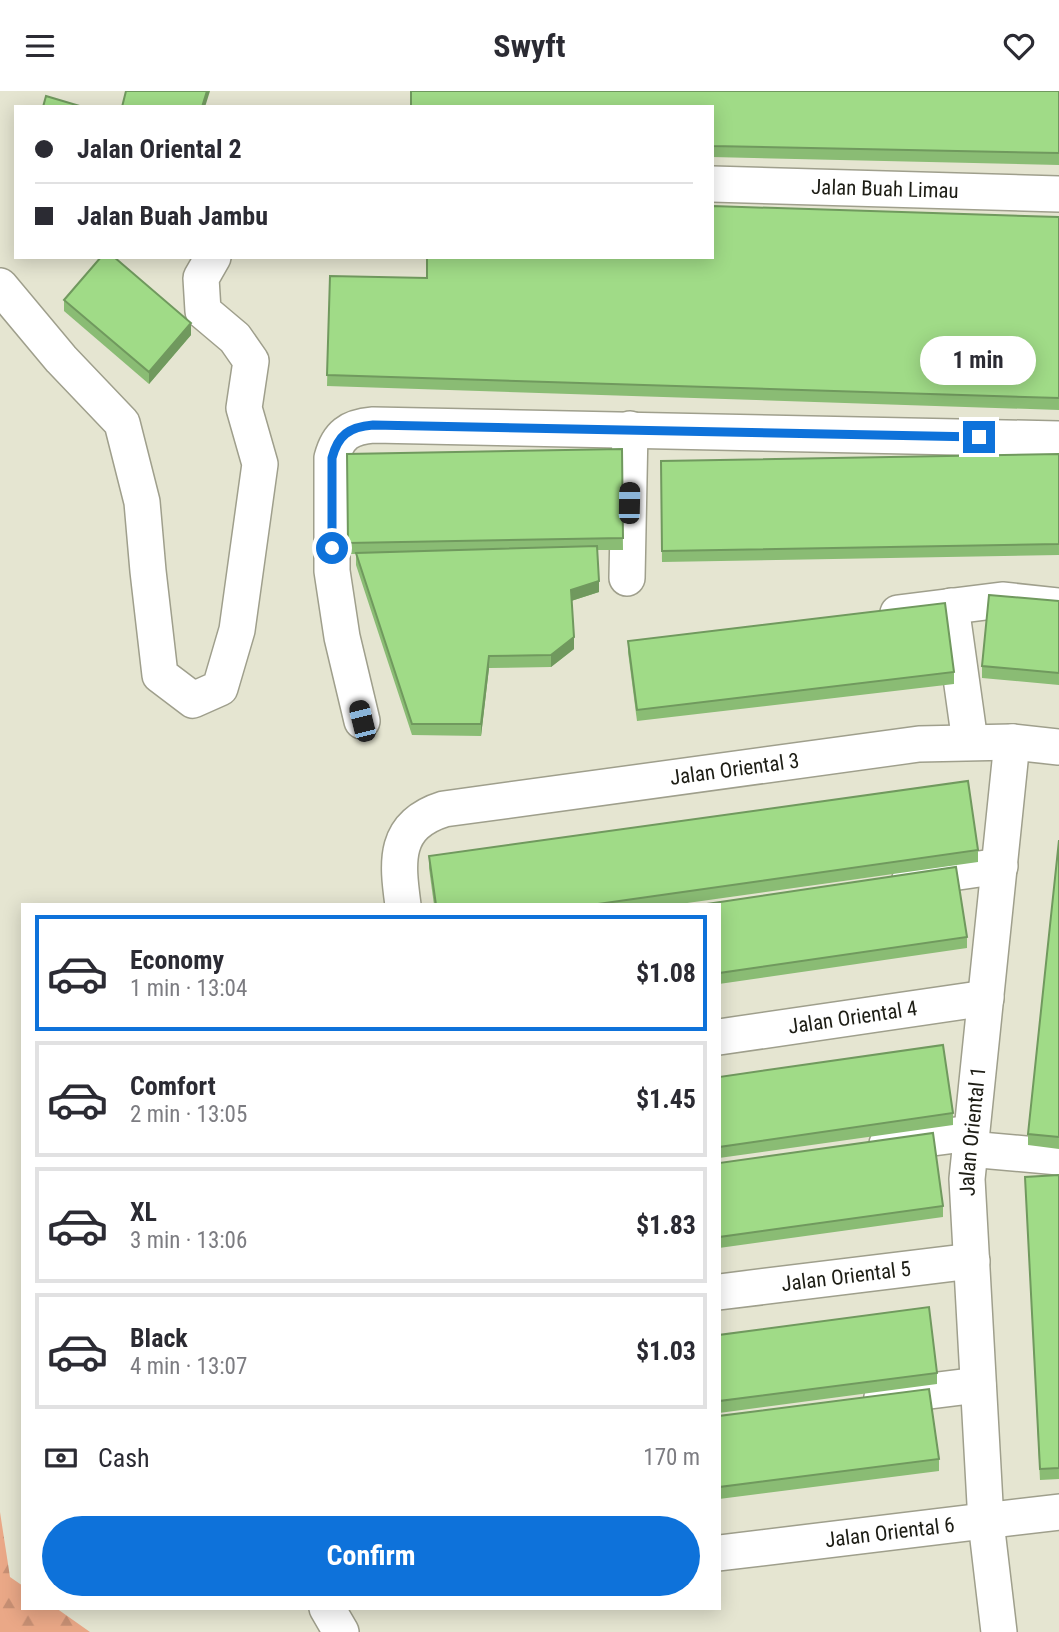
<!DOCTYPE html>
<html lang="en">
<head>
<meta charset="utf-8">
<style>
	:root { --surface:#fff; --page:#f7f7f7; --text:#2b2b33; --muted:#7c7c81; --line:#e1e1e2; --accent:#0e72da }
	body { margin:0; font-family:"Roboto Condensed",sans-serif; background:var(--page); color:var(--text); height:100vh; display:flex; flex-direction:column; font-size:26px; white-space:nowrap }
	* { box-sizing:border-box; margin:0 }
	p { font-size:23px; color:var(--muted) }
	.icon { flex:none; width:38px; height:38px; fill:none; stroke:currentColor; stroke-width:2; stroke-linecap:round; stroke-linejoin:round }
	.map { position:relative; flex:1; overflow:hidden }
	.drawer { position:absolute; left:21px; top:812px; width:700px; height:707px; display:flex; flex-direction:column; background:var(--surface); border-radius:0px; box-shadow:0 4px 18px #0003 }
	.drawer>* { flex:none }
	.banner { position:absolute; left:14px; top:14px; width:700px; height:154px; border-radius:0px; box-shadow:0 4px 18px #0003; display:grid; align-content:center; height:154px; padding:0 21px; background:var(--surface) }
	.end { position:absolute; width:32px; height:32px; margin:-16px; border:9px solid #0e72da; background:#fff; box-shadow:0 0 0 4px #fff }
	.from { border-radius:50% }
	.bubble { position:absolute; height:49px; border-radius:24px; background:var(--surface); box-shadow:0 4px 18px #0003; font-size:23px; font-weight:700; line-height:49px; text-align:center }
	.car { position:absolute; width:21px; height:42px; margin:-21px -10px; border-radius:9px; box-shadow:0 0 5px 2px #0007; background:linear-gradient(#222 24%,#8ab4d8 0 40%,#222 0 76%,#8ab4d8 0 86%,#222 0) }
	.banner b { display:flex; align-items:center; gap:24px; height:66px; font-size:26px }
	.banner b+b { border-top:2px solid var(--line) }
	.banner i { width:18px; height:18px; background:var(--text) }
	ul { padding:12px 0 0; list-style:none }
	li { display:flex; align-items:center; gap:21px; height:116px; margin:0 14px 10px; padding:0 7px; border:4px solid var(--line); border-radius:0px }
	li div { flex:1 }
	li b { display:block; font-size:26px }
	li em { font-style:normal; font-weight:700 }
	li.on { border-color:var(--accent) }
	li>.icon { width:63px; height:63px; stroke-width:1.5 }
	.pay { display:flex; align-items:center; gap:18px; height:77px; padding:0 21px; font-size:26px }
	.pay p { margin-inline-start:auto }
	.button { display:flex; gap:14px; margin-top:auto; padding:14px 21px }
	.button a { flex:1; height:80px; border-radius:42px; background:var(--accent); color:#fff; font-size:28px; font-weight:700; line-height:80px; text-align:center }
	header { display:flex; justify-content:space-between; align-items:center; height:91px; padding:0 21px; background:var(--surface); font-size:32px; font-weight:700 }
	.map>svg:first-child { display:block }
	.forest { fill:url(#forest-firs) }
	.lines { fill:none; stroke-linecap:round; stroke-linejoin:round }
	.minor-casing { stroke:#9f9f8c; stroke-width:38 }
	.minor { stroke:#fff; stroke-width:35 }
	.wall { fill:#8abc74 }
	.shaded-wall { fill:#70995e }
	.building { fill:#a0db87; stroke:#70995e; stroke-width:2 }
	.route { stroke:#0e72da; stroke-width:9 }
	.labels { text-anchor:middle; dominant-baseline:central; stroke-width:6; stroke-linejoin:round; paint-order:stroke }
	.street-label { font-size:21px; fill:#1d1d15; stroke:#f2f2de }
</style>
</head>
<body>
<header><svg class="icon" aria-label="menu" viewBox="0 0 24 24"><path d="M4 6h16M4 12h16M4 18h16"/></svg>Swyft<svg class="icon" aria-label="heart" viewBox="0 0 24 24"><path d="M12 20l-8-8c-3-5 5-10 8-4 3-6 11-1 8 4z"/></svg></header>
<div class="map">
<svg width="1059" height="1541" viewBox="0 0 1059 1541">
	<defs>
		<pattern id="forest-firs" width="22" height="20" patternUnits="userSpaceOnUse" patternTransform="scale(1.75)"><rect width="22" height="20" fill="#eaa887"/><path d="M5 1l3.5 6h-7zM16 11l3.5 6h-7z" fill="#c89074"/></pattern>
	</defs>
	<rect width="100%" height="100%" fill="#e5e5d1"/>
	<polygon class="forest" points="0,1421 10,1486 23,1495 23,1517 56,1517 90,1541 0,1541"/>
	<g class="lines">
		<defs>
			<g id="minor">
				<path id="s1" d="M 712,93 L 1059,103"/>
				<polyline points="0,195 61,268 122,332 142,411 148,480 160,584 193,609 220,597 237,539 260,373 244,317 251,270 235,247 203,220 201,187 213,166"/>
				<polyline points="627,487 630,338"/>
				<polyline points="951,515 970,651"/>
				<polyline points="898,522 1002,509 1059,515"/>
				<path d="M 362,630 L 342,546 L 332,480 L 332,367 C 338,344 349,336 373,334 L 1059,348"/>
				<polyline points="910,788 1000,775"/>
				<path id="s2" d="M 403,814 C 397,770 393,734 444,718 L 919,653 L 1012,651 L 1059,656"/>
				<path id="s3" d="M 719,946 L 986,907"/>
				<polyline points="887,1053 971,1042"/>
				<polyline points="969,1058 1059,1066"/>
				<path id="s4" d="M 719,1201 L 972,1170"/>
				<polyline points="882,1306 978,1294"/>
				<path id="s5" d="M 719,1462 L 1059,1421"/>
				<polyline points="327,1517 341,1541"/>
				<path id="s6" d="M 999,1541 L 986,1431 L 967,1088 L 1012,651"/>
			</g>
		</defs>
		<use href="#minor" class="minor-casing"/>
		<use href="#minor" class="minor"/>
	</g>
	<g class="wall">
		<polygon points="1059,0 1059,74 712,66 712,16"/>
		<polygon points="1059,126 1059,319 327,295 330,185 427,187"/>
		<polygon points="64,209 191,244 149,293 64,220"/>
		<polygon points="622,358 623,459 597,459 599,501 571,510 574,558 551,576 489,577 481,645 412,644 356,474 356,463 348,463 347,363"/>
		<polygon points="1059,363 1059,464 662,471 661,370"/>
		<polygon points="1059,510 1059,594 982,587 982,575"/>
		<polygon points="628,550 954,581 954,593 637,630 628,561"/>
		<polygon points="1059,749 1059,1058 1028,1054 1028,1043"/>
		<polygon points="978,759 978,771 673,814 434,814 429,777 429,765"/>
		<polygon points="719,814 967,846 967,857 719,893"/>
		<polygon points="719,986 953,1022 953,1034 719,1067"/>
		<polygon points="719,1072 943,1115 943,1126 719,1157"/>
		<polygon points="1059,1084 1059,1388 1040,1389 1025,1086"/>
		<polygon points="719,1244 937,1282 937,1293 719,1322"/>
		<polygon points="719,1325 939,1368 939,1380 719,1408"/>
	</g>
	<g class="shaded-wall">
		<polygon points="207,0 210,0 205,16 202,16"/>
		<polygon points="191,232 191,244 149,293 149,281"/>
		<polygon points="599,490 599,501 571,510 571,499"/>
		<polygon points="574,546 574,558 551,576 551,564"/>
		<polygon points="489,565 489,577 481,645 481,633"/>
	</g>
	<g class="building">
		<polygon points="126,0 207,0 202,16 122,16"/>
		<polygon points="411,0 1059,0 1059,62 712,55 712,16 411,16"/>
		<polygon points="46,5 83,16 43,16"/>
		<polygon points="712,115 1059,126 1059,307 327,284 330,185 427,187 427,166 712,166"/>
		<polygon points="101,166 114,166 191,232 149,281 64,209"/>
		<polygon points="622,358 623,447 348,452 347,363"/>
		<polygon points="1059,363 1059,453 662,460 661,370"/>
		<polygon points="597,455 599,490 571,499 574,546 551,564 489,565 481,633 412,633 356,462"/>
		<polygon points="989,504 1059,510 1059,582 982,575"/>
		<polygon points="945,512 954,581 637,619 628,550"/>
		<polygon points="968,690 978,759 591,814 436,814 429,765"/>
		<polygon points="1059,749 1059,1046 1028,1043"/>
		<polygon points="956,776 967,846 719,882 719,814 700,814"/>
		<polygon points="943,954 953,1022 719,1056 719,986"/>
		<polygon points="933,1042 943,1115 719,1146 719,1072"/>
		<polygon points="1059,1084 1059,1377 1040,1378 1025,1086"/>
		<polygon points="929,1216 937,1282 719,1310 719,1244"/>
		<polygon points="929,1298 939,1368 719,1396 719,1325"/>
	</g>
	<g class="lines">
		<path class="route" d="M 332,457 L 332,367 C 338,344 349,336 373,334 L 979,346"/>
	</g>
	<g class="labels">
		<g class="street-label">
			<text stroke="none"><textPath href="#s1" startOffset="173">Jalan Buah Limau</textPath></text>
			<text stroke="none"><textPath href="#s2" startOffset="411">Jalan Oriental 3</textPath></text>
			<text stroke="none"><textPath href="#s3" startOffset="135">Jalan Oriental 4</textPath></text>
			<text stroke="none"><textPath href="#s6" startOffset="502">Jalan Oriental 1</textPath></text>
			<text stroke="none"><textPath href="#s4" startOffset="128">Jalan Oriental 5</textPath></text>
			<text stroke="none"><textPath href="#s5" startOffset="172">Jalan Oriental 6</textPath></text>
		</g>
	</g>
</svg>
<i class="end from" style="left:332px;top:457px"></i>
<i class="end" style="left:979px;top:346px"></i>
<div class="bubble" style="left:920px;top:245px;width:116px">1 min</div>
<i class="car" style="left:629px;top:412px;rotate:1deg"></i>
<i class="car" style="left:362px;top:630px;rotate:346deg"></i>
<div class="banner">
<b><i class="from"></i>Jalan Oriental 2</b>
<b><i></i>Jalan Buah Jambu</b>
</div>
<section class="drawer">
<ul>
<li class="on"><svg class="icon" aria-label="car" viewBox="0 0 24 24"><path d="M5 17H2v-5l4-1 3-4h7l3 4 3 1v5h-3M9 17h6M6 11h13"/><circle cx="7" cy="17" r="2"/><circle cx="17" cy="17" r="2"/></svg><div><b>Economy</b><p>1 min · 13:04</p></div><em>$1.08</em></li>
<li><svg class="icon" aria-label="car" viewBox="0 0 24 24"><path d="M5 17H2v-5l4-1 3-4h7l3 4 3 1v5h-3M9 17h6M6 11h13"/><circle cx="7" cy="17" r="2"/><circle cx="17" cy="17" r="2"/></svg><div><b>Comfort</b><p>2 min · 13:05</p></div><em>$1.45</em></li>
<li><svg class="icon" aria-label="car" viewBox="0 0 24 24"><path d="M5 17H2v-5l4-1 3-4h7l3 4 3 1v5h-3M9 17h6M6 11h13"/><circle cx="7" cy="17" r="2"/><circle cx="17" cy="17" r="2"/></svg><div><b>XL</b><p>3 min · 13:06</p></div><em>$1.83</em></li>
<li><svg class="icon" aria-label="car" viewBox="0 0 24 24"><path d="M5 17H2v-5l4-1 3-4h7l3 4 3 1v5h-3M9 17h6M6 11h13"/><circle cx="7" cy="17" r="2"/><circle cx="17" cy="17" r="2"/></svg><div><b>Black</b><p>4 min · 13:07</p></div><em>$1.03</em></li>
</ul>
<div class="pay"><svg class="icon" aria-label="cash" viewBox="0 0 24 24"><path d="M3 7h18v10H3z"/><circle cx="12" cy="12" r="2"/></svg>Cash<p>170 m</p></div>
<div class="button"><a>Confirm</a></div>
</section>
</div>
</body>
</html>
